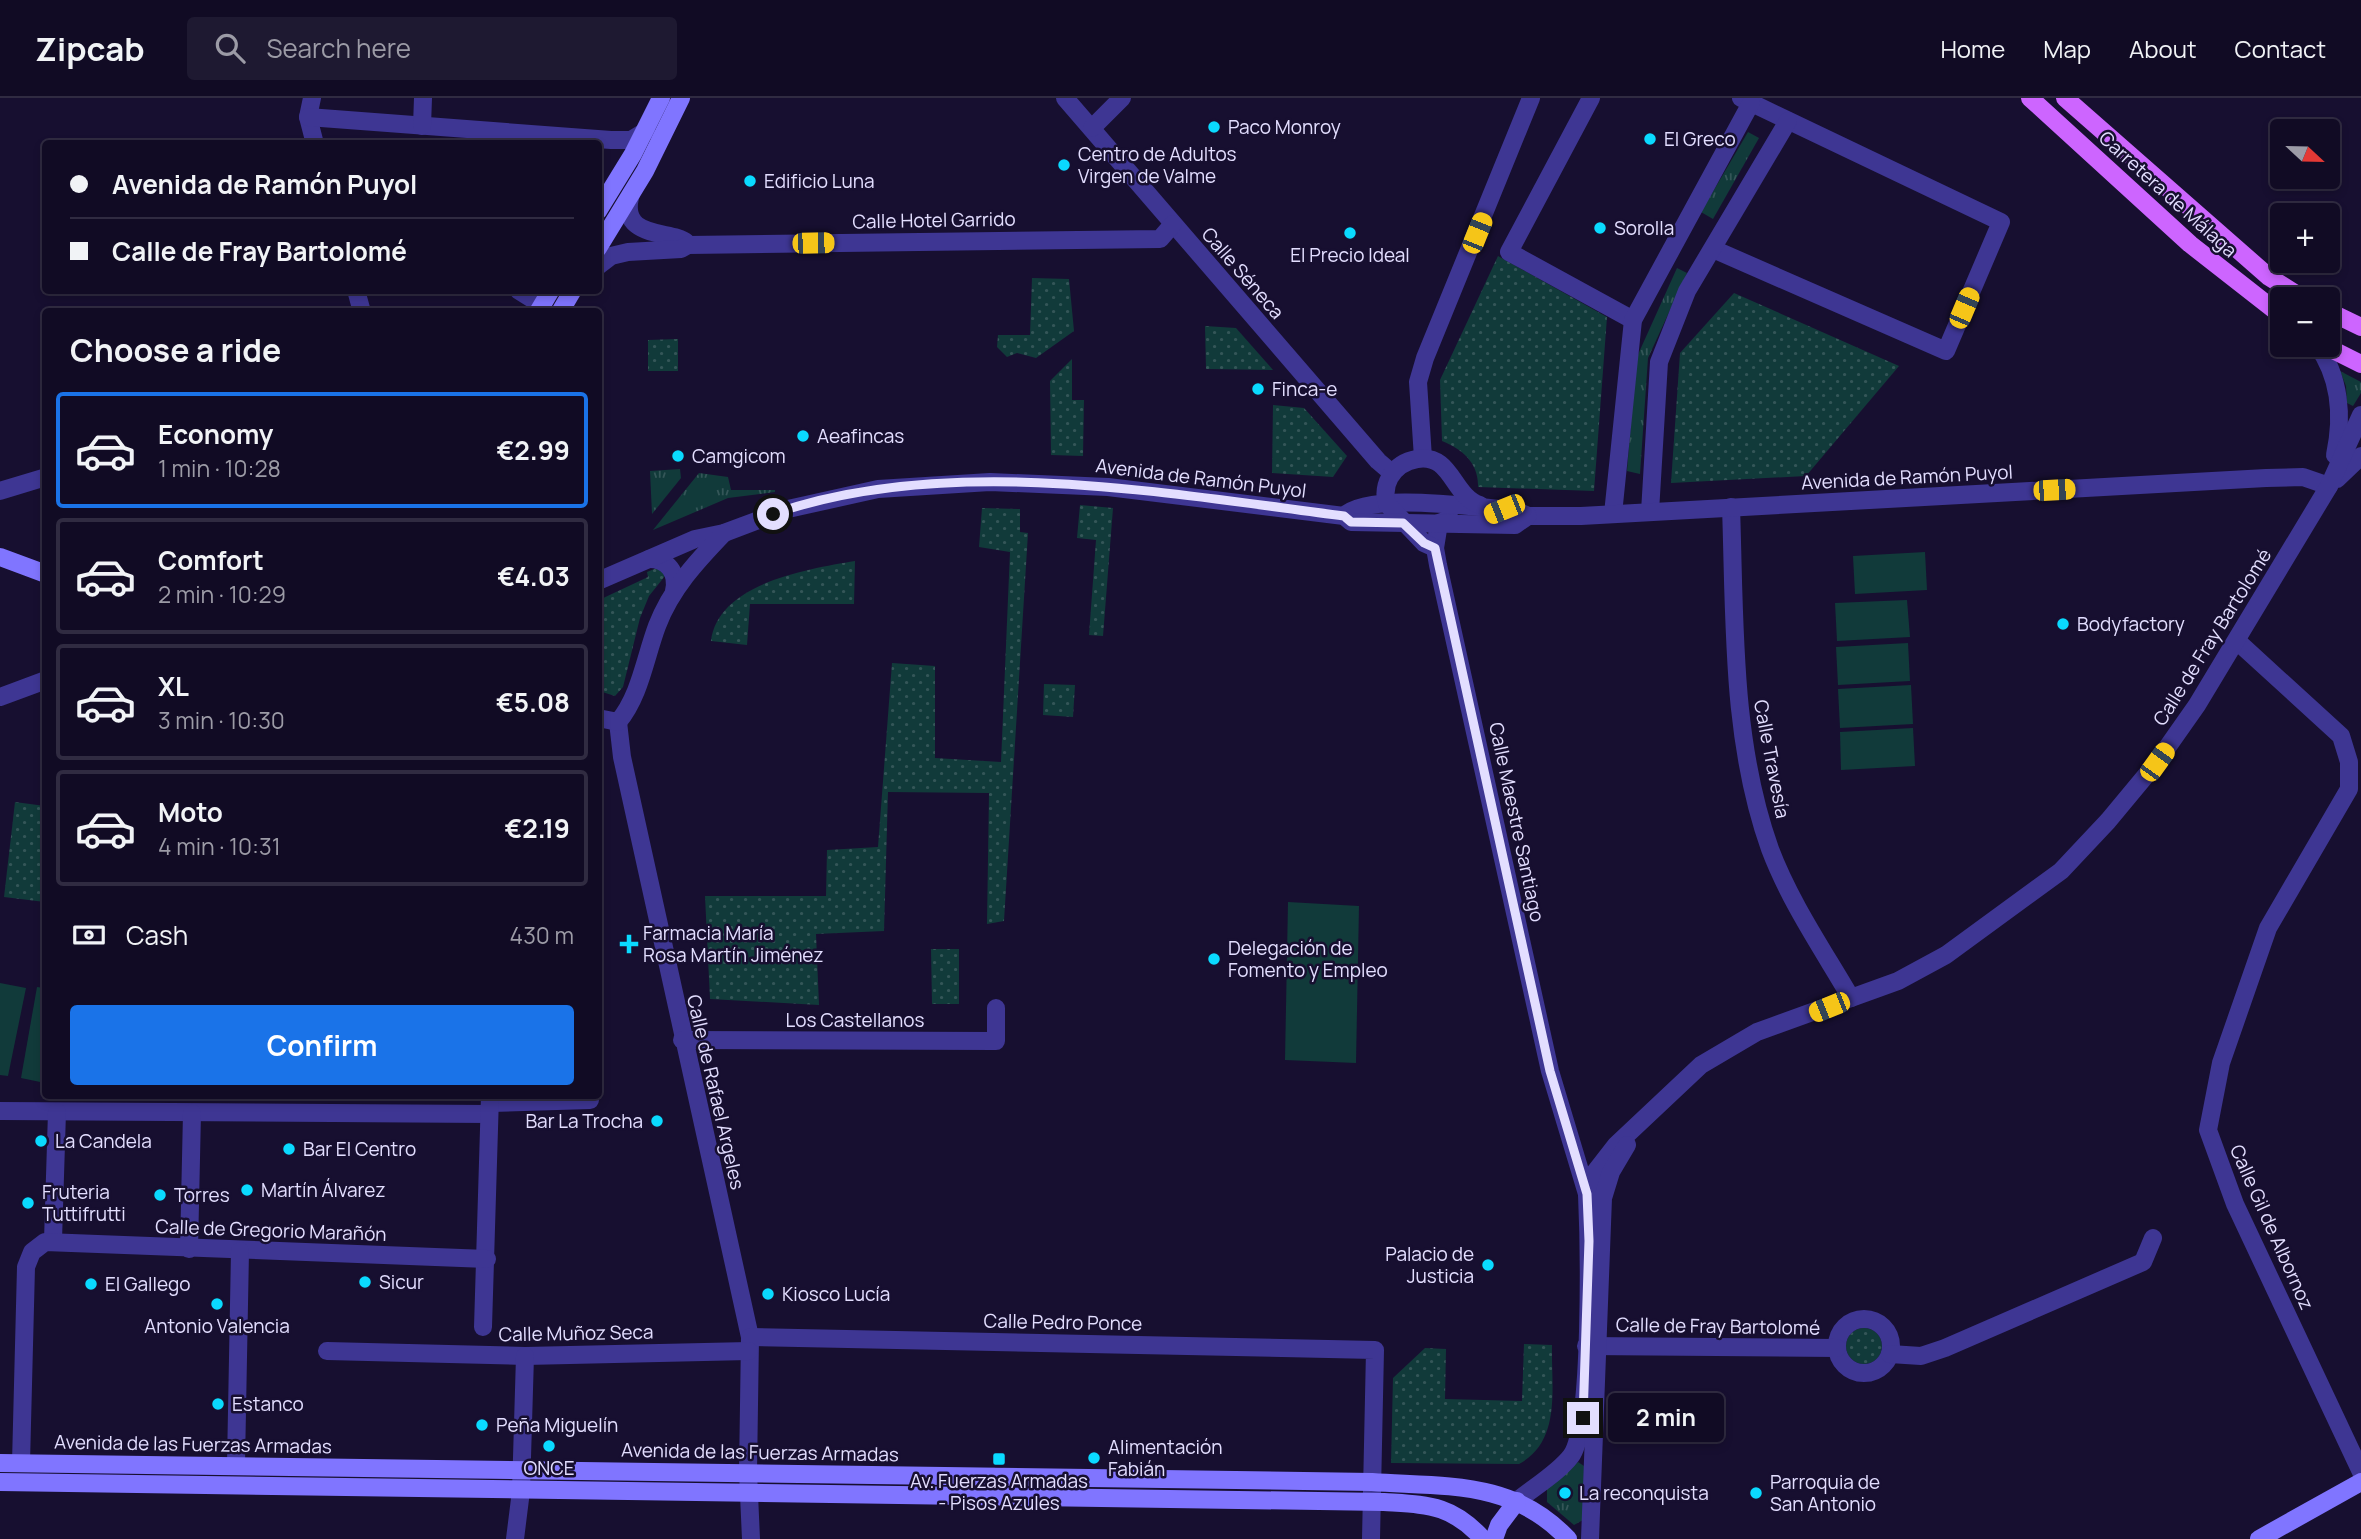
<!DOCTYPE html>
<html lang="en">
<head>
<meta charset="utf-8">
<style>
	:root { --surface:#110b24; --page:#1e1931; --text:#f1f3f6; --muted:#9c9ba6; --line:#302b41; --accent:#1a73e8 }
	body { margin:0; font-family:Manrope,sans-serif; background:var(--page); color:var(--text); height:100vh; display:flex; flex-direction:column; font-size:26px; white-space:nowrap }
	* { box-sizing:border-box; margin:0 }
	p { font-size:23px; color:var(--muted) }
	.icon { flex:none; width:38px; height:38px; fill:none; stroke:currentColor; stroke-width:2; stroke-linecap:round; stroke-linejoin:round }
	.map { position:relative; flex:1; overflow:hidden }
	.panel { position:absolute; left:42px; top:210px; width:560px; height:791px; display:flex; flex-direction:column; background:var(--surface); border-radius:7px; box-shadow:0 4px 10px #0003,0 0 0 2px var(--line) }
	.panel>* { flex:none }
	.banner { position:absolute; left:42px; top:42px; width:560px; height:154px; border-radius:7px; box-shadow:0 4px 10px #0003,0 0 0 2px var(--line); display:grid; align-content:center; height:154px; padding:0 28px; background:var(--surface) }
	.needle { width:46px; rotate:112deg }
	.buttons { position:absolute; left:2270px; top:21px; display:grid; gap:14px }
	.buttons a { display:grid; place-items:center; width:70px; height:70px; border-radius:7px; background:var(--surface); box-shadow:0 4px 10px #0003,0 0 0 2px var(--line); font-size:35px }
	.end { position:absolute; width:32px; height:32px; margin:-16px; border:9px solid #e3deff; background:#111; box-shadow:0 0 0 4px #111 }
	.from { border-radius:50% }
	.bubble { position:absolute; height:49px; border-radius:7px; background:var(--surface); box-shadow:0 4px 10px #0003,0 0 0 2px var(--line); font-size:23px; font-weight:700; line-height:49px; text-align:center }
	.car { position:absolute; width:21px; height:42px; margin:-21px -10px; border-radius:9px; box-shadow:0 0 5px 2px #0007; background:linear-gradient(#f5c518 24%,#345 0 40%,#f5c518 0 76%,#345 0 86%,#f5c518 0) }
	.banner b { display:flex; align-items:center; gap:24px; height:66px; font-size:26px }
	.banner b+b { border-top:2px solid var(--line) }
	.banner i { width:18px; height:18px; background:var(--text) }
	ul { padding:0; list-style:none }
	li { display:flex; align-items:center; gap:21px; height:116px; margin:0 14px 10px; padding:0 14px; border:4px solid var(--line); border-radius:7px }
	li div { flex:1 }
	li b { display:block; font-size:26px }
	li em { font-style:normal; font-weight:700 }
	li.current { border-color:var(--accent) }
	li>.icon { width:63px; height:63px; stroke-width:1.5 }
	h2 { padding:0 28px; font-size:32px; line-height:84px }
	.pay { display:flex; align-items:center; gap:18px; height:77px; padding:0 28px; font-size:26px }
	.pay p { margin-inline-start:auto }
	.cta { display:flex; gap:14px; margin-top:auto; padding:14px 28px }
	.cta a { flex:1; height:80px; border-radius:7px; background:var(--accent); color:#fff; font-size:28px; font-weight:700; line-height:80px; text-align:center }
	header { display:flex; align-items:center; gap:42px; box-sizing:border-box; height:98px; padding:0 35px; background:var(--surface); border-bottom:2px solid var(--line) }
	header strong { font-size:33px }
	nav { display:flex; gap:38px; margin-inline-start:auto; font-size:24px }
	.search { width:490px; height:63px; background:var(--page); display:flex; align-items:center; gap:18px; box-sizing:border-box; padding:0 24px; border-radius:7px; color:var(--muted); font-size:26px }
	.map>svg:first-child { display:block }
	.grass { fill:url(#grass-tufts) }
	.park { fill:url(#park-dots) }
	.garden { fill:#113a3a }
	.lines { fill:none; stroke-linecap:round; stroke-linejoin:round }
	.minor { stroke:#3e3693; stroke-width:18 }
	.tertiary { stroke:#3e3693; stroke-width:18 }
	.secondary { stroke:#8075ff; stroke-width:18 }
	.primary { stroke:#cd65ff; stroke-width:18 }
	.route { stroke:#e3deff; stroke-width:9 }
	.poi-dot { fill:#0adaff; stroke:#170f30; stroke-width:2.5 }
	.labels { text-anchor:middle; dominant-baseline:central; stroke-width:5; stroke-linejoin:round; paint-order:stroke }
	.poi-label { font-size:19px; fill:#e3deff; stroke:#170f30; text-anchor:start }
	.street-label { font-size:19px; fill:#e3deff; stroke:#170f30 }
</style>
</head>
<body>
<header>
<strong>Zipcab</strong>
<div class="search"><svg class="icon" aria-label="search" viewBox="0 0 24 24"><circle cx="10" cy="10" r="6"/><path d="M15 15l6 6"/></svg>Search here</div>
<nav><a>Home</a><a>Map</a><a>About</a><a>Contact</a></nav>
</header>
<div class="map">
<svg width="2361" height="1441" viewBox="0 0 2361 1441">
	<defs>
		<pattern id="grass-tufts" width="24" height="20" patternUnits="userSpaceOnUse" patternTransform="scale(1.75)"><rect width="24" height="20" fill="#113a3a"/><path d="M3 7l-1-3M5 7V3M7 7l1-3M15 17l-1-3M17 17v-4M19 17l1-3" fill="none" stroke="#345658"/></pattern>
		<pattern id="park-dots" width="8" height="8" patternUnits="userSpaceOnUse" patternTransform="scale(1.75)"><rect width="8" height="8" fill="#113a3a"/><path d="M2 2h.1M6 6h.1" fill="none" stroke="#345658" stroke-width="1.8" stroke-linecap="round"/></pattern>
	</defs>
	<rect width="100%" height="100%" fill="#170f30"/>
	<g class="grass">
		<polygon points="1748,34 1759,40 1713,121 1701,114"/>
		<polygon points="1677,170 1687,175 1648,260 1640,376 1627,373 1636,261"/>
		<polygon points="2340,273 2361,284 2361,295 2353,308 2347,305 2346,288"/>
		<polygon points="680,371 681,380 652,416 650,373"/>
		<polygon points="699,375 728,379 731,392 775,392 775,394 728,400 653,432"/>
		<polygon points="1578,1364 1584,1368 1583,1422 1574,1427 1547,1404 1547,1389"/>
	</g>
	<g class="park">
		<path d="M 1498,158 L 1607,219 L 1594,393 L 1478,389 C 1479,365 1462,351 1442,343 L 1440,282 Z"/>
		<polygon points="1032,180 1069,181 1074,233 1036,260 1017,255 1007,259 997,249 998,237 1030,237"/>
		<polygon points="1734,195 1899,268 1806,378 1671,385 1680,255"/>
		<polygon points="1205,228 1236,230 1273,272 1206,271"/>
		<polygon points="678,241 678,273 648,273 648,242"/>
		<polygon points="1072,261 1072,302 1084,302 1083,358 1051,357 1050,283"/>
		<polygon points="1273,307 1304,310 1347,358 1333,379 1272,375"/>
		<polygon points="1080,407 1113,410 1103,538 1089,537 1096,442 1077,440"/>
		<polygon points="982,410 1020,411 1020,434 1028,435 1004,823 987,826 989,695 888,694 884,833 816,836 819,907 710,901 705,798 826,798 827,752 878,749 892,565 935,568 935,660 1001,664 1010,454 979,449"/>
		<path d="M 855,463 L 854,506 L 750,506 L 747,547 L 711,543 C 718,485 808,471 855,463 Z"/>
		<polygon points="659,469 665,478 649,498 640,520 623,589 615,598 599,593 599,502 648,479 647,474"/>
		<polygon points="1044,586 1075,587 1073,619 1043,617"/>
		<polygon points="15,704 45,708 45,804 4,799"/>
		<polygon points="931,851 959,851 959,906 932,906"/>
		<circle cx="1864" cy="1248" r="18"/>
		<path d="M 1524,1246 L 1552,1247 C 1551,1289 1562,1343 1519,1366 L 1391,1365 L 1393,1280 L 1425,1250 L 1446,1251 L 1445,1301 L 1522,1303 Z"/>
	</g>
	<g class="garden">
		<polygon points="1925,454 1927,492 1855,496 1853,458"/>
		<polygon points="1907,502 1910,539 1837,543 1835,505"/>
		<polygon points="1908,545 1910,583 1838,587 1836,549"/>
		<polygon points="1911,587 1913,626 1840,630 1838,591"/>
		<polygon points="1913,630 1915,668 1841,672 1840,634"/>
		<polygon points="1288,804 1359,808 1356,965 1285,962"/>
		<polygon points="0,885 26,890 8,978 0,977"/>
		<polygon points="37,889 45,890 45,985 21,980"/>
	</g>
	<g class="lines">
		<g class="minor">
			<polyline points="312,0 308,19 315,46"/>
			<polyline points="1065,0 1378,363 1392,375"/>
			<polyline points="1591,0 1509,154 1633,222"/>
			<polyline points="308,19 611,42 631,42 646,33"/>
			<polyline points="422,28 423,0"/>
			<polyline points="1092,30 1122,0"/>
			<path d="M 631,96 C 617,142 672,132 686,144"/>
			<polyline points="1713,151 1946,253 2001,124 1741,0"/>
			<polyline points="598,168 611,158 628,154 681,151 688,147 1160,141 1173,126"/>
			<polyline points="356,192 362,214"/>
			<polyline points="518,192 542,207"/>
			<polyline points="1423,360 1418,284 1425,260 1531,0"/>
			<polyline points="0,393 46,379"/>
			<path d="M 1731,409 C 1735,523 1731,642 1770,751 C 1790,804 1823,852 1851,900"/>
			<polyline points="1650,414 1659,264 1687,193 1788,23"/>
			<polyline points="1613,416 1633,222 1751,5"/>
			<polyline points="1450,421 1439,425 1435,450 1438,467 1550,973 1587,1096"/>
			<polyline points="2237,543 2341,638 2349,664 2349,691 2268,830 2221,965 2208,1032 2235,1106 2361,1374"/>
			<polyline points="0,599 46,582"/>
			<polyline points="618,624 622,659 750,1239 748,1374 751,1441"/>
			<polyline points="682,942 996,943 996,910"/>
			<polyline points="490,1005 590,1002"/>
			<polyline points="0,1013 489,1016"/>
			<polyline points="53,1142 57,1014"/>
			<polyline points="189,1151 192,1015"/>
			<circle cx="1864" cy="1248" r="27"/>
			<polyline points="483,1229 490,998"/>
			<polyline points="750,1239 1375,1252 1371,1441"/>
			<polyline points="1586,1248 1837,1250"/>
			<polyline points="327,1253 525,1258 749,1253"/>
			<polyline points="1890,1256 1921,1258 1945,1250 2143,1164 2153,1140"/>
			<polyline points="21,1365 26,1169 32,1154 45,1144 487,1161"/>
			<polyline points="236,1366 240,1153"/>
			<polyline points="515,1441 521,1393 525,1258"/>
		</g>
		<g class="tertiary">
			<path d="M 2317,247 C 2340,279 2343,319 2335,357"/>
			<polyline points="2337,381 2361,358"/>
			<path d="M 1344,418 C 1370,393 1476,410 1515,412 L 1528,418 L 1581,418 L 2266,380 L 2303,379 L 2329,388"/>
			<path d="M 1435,450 L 1424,445 L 1387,406 C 1384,396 1385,388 1390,379 C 1396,369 1405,363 1417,361 C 1452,355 1452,398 1480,407"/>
			<path d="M 649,461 C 668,461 678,475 674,493"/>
			<polyline points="598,483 695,441 724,435 788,411 878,391 990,384 1108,389 1344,418 1351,424 1515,427 1528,418"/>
			<path d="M 598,620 L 618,624 C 640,598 645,560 657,528 C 671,491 697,463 724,435"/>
			<path d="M 1517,1403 C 1534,1389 1558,1375 1571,1358 C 1593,1330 1589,1140 1587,1096 L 1595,1074 L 1616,1047 L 1701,967 L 1757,934 L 1898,883 L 1946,857 L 2061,773 L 2108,723 L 2157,664 L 2197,607 L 2329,388 L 2361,317"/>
			<polyline points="1590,1441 1603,1100 1611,1074 1627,1047"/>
		</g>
		<g class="secondary">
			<polyline points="598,113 633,56 661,0"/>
			<polyline points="598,150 645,73 681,0"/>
			<polyline points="538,214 551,192"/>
			<polyline points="560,214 573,192"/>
			<polyline points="0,459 46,476"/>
			<path d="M 0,1365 L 1372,1384 C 1446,1389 1513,1382 1568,1441"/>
			<path d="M 0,1384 L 1384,1404 C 1428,1407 1451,1406 1483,1441"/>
			<polyline points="1494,1441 1499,1427 1517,1403"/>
			<polyline points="2259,1441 2361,1384"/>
		</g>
		<g class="primary">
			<polyline points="2030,0 2190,146 2282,218"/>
			<polyline points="2065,0 2269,179 2304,201"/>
			<polyline points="2328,213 2361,229"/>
			<polyline points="2323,247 2361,266"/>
		</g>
	</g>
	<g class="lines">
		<path class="route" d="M 773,416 C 948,355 1164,395 1344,418 L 1351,424 L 1403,425 L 1424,445 L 1435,450 L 1550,973 L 1587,1096 L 1589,1143 L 1583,1320"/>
	</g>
	<g class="poi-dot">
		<circle cx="1214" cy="29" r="7"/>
		<circle cx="1650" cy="41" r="7"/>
		<circle cx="1064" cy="67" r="7"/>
		<circle cx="750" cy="83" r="7"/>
		<circle cx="1600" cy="130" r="7"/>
		<circle cx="1350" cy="135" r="7"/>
		<circle cx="1258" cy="291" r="7"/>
		<circle cx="803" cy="338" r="7"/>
		<circle cx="678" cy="358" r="7"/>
		<circle cx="2063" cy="526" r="7"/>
		<path d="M625.5 835.5h7v7h7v7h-7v7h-7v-7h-7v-7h7z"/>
		<circle cx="1214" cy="861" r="7"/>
		<circle cx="657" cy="1023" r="7"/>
		<circle cx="41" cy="1043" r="7"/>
		<circle cx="289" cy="1051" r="7"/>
		<circle cx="247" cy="1092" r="7"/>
		<circle cx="160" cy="1097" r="7"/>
		<circle cx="28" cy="1105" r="7"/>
		<circle cx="1488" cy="1167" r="7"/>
		<circle cx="365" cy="1184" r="7"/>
		<circle cx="91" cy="1186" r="7"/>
		<circle cx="768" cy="1196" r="7"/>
		<circle cx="217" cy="1206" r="7"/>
		<circle cx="218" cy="1306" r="7"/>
		<circle cx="482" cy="1327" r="7"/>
		<circle cx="549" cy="1348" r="7"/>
		<circle cx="1094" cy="1360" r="7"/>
		<rect x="992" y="1354" width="14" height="14" rx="3.5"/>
		<circle cx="1565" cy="1395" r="7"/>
		<circle cx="1756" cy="1395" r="7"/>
	</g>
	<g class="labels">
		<g class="poi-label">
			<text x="1228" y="29">Paco Monroy</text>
			<text x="1664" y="41">El Greco</text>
			<text x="1078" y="56">Centro de Adultos<tspan x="1078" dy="22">Virgen de Valme</tspan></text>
			<text x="764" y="83">Edificio Luna</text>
			<text x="1614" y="130">Sorolla</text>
			<text x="1350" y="157" text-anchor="middle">El Precio Ideal</text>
			<text x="1272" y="291">Finca-e</text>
			<text x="817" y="338">Aeafincas</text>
			<text x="692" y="358">Camgicom</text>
			<text x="2077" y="526">Bodyfactory</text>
			<text x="643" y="835">Farmacia María<tspan x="643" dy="22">Rosa Martín Jiménez</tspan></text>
			<text x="1228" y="850">Delegación de<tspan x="1228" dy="22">Fomento y Empleo</tspan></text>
			<text x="643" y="1023" text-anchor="end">Bar La Trocha</text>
			<text x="55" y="1043">La Candela</text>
			<text x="303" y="1051">Bar El Centro</text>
			<text x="261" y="1092">Martín Álvarez</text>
			<text x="42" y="1094">Fruteria<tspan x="42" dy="22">Tuttifrutti</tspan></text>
			<text x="174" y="1097">Torres</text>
			<text x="1474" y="1156" text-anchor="end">Palacio de<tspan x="1474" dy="22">Justicia</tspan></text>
			<text x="379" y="1184">Sicur</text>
			<text x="105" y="1186">El Gallego</text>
			<text x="782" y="1196">Kiosco Lucía</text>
			<text x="217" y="1228" text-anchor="middle">Antonio Valencia</text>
			<text x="232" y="1306">Estanco</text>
			<text x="496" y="1327">Peña Miguelín</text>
			<text x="1108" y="1349">Alimentación<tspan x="1108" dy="22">Fabián</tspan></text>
			<text x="549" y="1370" text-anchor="middle">ONCE</text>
			<text x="999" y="1383" text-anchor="middle">Av. Fuerzas Armadas<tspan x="999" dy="22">- Pisos Azules</tspan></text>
			<text x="1770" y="1384">Parroquia de<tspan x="1770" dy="22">San Antonio</tspan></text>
			<text x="1579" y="1395">La reconquista</text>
		</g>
		<g class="street-label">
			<text transform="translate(2168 96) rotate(42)">Carretera de Málaga</text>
			<text transform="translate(934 122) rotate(-1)">Calle Hotel Garrido</text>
			<text transform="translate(1243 175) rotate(49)">Calle Séneca</text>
			<text transform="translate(1907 379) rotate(-3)">Avenida de Ramón Puyol</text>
			<text transform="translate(1201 380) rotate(7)">Avenida de Ramón Puyol</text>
			<text transform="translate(2212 539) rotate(-58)">Calle de Fray Bartolomé</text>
			<text transform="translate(1772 661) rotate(79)">Calle Travesía</text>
			<text transform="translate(1517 724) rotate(78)">Calle Maestre Santiago</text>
			<text x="855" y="922">Los Castellanos</text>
			<text transform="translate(716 994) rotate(77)">Calle de Rafael Argeles</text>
			<text transform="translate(2272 1129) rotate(66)">Calle Gil de Albornoz</text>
			<text transform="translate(271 1132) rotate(2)">Calle de Gregorio Marañón</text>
			<text transform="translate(1063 1224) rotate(1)">Calle Pedro Ponce</text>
			<text transform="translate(1718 1228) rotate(1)">Calle de Fray Bartolomé</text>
			<text transform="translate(576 1235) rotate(-1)">Calle Muñoz Seca</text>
			<text transform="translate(193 1346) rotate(1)">Avenida de las Fuerzas Armadas</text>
			<text transform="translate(760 1354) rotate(1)">Avenida de las Fuerzas Armadas</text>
		</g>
	</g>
</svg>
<div class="buttons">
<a><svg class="needle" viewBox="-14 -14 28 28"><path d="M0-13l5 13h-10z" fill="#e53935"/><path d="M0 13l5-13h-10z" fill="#9c9ba6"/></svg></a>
<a>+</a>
<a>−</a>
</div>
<i class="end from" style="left:773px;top:416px"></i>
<i class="end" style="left:1583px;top:1320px"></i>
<div class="bubble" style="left:1608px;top:1295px;width:116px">2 min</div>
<i class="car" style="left:1477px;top:135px;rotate:22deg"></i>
<i class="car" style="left:813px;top:145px;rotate:89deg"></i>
<i class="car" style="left:1964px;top:210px;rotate:23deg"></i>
<i class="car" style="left:2054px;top:392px;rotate:87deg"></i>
<i class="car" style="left:1504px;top:411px;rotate:248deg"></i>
<i class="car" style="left:2157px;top:664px;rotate:36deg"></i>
<i class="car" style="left:1829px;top:909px;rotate:248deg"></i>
<div class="banner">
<b><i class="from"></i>Avenida de Ramón Puyol</b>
<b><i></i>Calle de Fray Bartolomé</b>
</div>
<section class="panel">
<h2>Choose a ride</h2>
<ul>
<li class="current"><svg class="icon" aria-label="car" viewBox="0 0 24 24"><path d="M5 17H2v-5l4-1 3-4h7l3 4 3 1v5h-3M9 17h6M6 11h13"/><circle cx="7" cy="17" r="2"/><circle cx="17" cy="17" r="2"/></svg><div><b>Economy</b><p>1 min · 10:28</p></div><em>€2.99</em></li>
<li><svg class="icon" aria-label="car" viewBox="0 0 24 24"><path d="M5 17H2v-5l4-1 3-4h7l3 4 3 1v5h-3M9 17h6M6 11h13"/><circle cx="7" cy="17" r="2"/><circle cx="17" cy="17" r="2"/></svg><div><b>Comfort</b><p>2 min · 10:29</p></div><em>€4.03</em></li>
<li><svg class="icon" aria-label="car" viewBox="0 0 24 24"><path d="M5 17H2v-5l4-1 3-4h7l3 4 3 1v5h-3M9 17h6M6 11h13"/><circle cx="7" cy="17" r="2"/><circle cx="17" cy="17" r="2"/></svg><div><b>XL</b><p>3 min · 10:30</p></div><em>€5.08</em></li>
<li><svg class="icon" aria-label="car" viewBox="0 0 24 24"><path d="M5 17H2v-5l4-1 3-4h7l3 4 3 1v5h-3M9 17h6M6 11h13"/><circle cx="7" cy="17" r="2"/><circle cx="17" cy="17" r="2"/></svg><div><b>Moto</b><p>4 min · 10:31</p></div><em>€2.19</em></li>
</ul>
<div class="pay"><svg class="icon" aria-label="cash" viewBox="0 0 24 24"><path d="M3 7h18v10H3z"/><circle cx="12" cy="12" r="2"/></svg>Cash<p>430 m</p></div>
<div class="cta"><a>Confirm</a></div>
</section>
</div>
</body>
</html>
